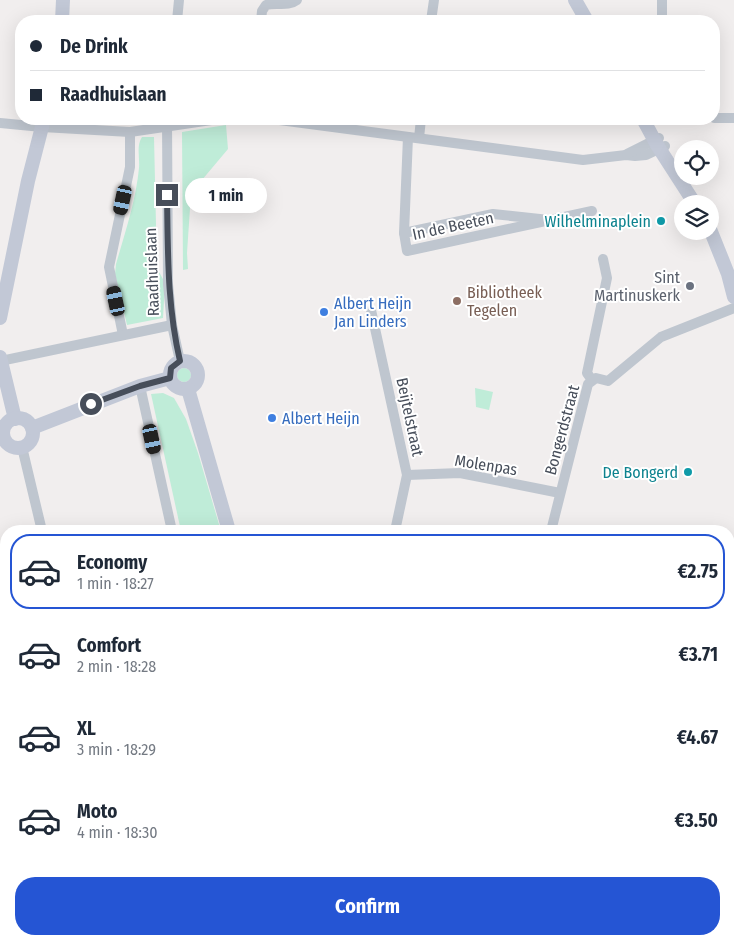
<!DOCTYPE html>
<html lang="en">
<head>
<meta charset="utf-8">
<style>
	:root { --surface:#fff; --page:#f2f2f3; --text:#1f2937; --muted:#747a83; --line:#e0e1e3; --accent:#2555d4 }
	body { margin:0; font-family:"Fira Sans Condensed",sans-serif; background:var(--page); color:var(--text); height:100vh; display:flex; flex-direction:column; font-size:19px; white-space:nowrap }
	* { box-sizing:border-box; margin:0 }
	p { font-size:16px; color:var(--muted) }
	.icon { flex:none; width:28px; height:28px; fill:none; stroke:currentColor; stroke-width:2; stroke-linecap:round; stroke-linejoin:round }
	.map { position:relative; flex:1; overflow:hidden }
	.sheet { position:absolute; left:0px; top:525px; width:735px; height:420px; display:flex; flex-direction:column; background:var(--surface); border-radius:20px 20px 0 0; box-shadow:0 5px 20px #0002 }
	.sheet>* { flex:none }
	.top-card { position:absolute; left:15px; top:15px; width:705px; height:110px; border-radius:20px; box-shadow:0 5px 20px #0002; display:grid; align-content:center; height:110px; padding:0 15px; background:var(--surface) }
	.controls { position:absolute; left:674px; top:140px; display:grid; gap:10px }
	.controls a { display:grid; place-items:center; width:45px; height:45px; border-radius:50%; background:var(--surface); box-shadow:0 5px 20px #0002; font-size:25px }
	.end { position:absolute; width:22px; height:22px; margin:-11px; border:6px solid #474e5a; background:#fff; box-shadow:0 0 0 2px #fff }
	.from { border-radius:50% }
	.bubble { position:absolute; height:35px; border-radius:18px; background:var(--surface); box-shadow:0 5px 20px #0002; font-size:16px; font-weight:700; line-height:35px; text-align:center }
	.car { position:absolute; width:15px; height:30px; margin:-15px -8px; border-radius:6px; box-shadow:0 0 4px 1px #0007; background:linear-gradient(#222 24%,#8ab4d8 0 40%,#222 0 76%,#8ab4d8 0 86%,#222 0) }
	.top-card b { display:flex; align-items:center; gap:18px; height:48px; font-size:19px }
	.top-card b+b { border-top:1px solid var(--line) }
	.top-card i { width:12px; height:12px; background:var(--text) }
	ul { padding:9px 0 0; list-style:none }
	li { display:flex; align-items:center; gap:15px; height:75px; margin:0 10px 8px; padding:0 5px; border:2px solid transparent; border-radius:20px }
	li div { flex:1 }
	li b { display:block; font-size:19px }
	li em { font-style:normal; font-weight:700 }
	li.on { border-color:var(--accent) }
	li>.icon { width:45px; height:45px; stroke-width:1.5 }
	.action { display:flex; gap:10px; margin-top:auto; padding:10px 15px }
	.action a { flex:1; height:58px; border-radius:20px; background:var(--accent); color:#fff; font-size:20px; font-weight:700; line-height:58px; text-align:center }
	.map>svg:first-child { display:block }
	.education { fill:#e1e0df }
	.green { fill:#bfecd8 }
	.lines { fill:none; stroke-linecap:round; stroke-linejoin:round }
	.street { stroke:#bfc6cf; stroke-width:10 }
	.secondary { stroke:#c2c8d6; stroke-width:14 }
	.route { stroke:#474e5a; stroke-width:6 }
	.culture-dot { fill:#0f9aa8; stroke:#fff; stroke-width:2 }
	.worship-dot { fill:#6b7280; stroke:#fff; stroke-width:2 }
	.education-dot { fill:#8d6e63; stroke:#fff; stroke-width:2 }
	.shop-dot { fill:#3f7fe0; stroke:#fff; stroke-width:2 }
	.labels { text-anchor:middle; dominant-baseline:central; stroke-width:4; stroke-linejoin:round; paint-order:stroke }
	.culture-label { font-size:16px; fill:#0d838f; stroke:#fff; text-anchor:end }
	.street-label { font-size:16px; fill:#474e5a; stroke:#fff }
	.worship-label { font-size:16px; fill:#5b616d; stroke:#fff; text-anchor:end }
	.education-label { font-size:16px; fill:#785e54; stroke:#fff; text-anchor:start }
	.shop-label { font-size:16px; fill:#366cbe; stroke:#fff; text-anchor:start }
</style>
</head>
<body>
<div class="map">
<svg width="734" height="945" viewBox="0 0 734 945">
	<rect width="100%" height="100%" fill="#f1eeee"/>
	<polygon class="education" points="473,939 537,939 536,945 472,945"/>
	<g class="green">
		<polygon points="226,125 228,149 191,193 187,253 188,269 183,270 182,132"/>
		<path d="M 142,137 L 154,137 L 157,268 L 165,283 L 163,318 L 127,325 L 115,274 L 116,264 C 125,233 136,200 139,168 C 140,158 136,146 142,137 Z"/>
		<circle cx="184" cy="375" r="7"/>
		<polygon points="475,388 493,392 489,410 476,407"/>
		<polygon points="163,393 174,398 186,419 198,453 221,531 181,531 151,394"/>
		<polygon points="0,734 2,734 6,760 6,888 0,827"/>
		<polygon points="729,742 734,743 734,808 729,808"/>
		<polygon points="11,939 63,939 64,945 12,945"/>
		<polygon points="75,939 291,939 292,945 76,945"/>
	</g>
	<g class="lines">
		<g class="street">
			<polyline points="662,0 662,21"/>
			<polyline points="177,21 179,0"/>
			<path d="M 261,21 L 262,11 L 266,5 C 276,2 288,7 297,0"/>
			<polyline points="431,21 434,0"/>
			<polyline points="714,118 734,118"/>
			<polyline points="167,119 168,284 172,325 180,361"/>
			<polyline points="272,119 583,160 626,155 635,156 646,155 665,146"/>
			<polyline points="0,123 42,127 130,132 218,119"/>
			<polyline points="419,138 421,119"/>
			<polyline points="627,154 659,138"/>
			<polyline points="549,220 493,214 404,233 407,251 592,211"/>
			<polyline points="404,233 408,137"/>
			<polyline points="371,310 407,475 395,531"/>
			<polyline points="123,335 109,267 130,167 130,132"/>
			<polyline points="0,361 172,325"/>
			<polyline points="592,380 587,373 607,278 603,259"/>
			<polyline points="140,386 172,531"/>
			<polyline points="22,447 42,531"/>
			<polyline points="407,475 460,473 560,493"/>
			<polyline points="551,531 588,384 596,378 608,381 661,337 734,308"/>
			<polyline points="0,572 6,571"/>
			<polyline points="0,656 6,659"/>
			<polyline points="729,919 734,919"/>
			<polyline points="384,939 384,945"/>
			<polyline points="462,945 463,939"/>
		</g>
		<g class="secondary">
			<polyline points="575,0 587,21"/>
			<polyline points="62,21 63,0"/>
			<polyline points="643,119 657,145 695,204"/>
			<polyline points="710,229 728,274 734,297"/>
			<polyline points="0,318 28,181 44,119"/>
			<polyline points="0,357 15,419"/>
			<circle cx="184" cy="375" r="14"/>
			<polyline points="188,389 229,531"/>
			<circle cx="18" cy="433" r="15"/>
			<polyline points="32,428 140,386 170,378"/>
			<polyline points="729,648 734,649"/>
			<polyline points="303,939 303,945"/>
		</g>
	</g>
	<g class="lines">
		<path class="route" d="M 91,404 L 140,386 L 170,378 L 171,368 L 180,361 C 167,305 168,253 167,195"/>
	</g>
	<g class="culture-dot">
		<circle cx="661" cy="221" r="5"/>
		<circle cx="688" cy="472" r="5"/>
	</g>
	<circle class="worship-dot" cx="690" cy="286" r="5"/>
	<circle class="education-dot" cx="457" cy="301" r="5"/>
	<g class="shop-dot">
		<circle cx="324" cy="312" r="5"/>
		<circle cx="272" cy="418" r="5"/>
	</g>
	<g class="labels">
		<g class="culture-label">
			<text x="651" y="221">Wilhelminaplein</text>
			<text x="678" y="472">De Bongerd</text>
		</g>
		<g class="street-label">
			<text transform="translate(453 226) rotate(-12)">In de Beeten</text>
			<text transform="translate(152 272) rotate(-92)">Raadhuislaan</text>
			<text transform="translate(410 417) rotate(78)">Beijtelstraat</text>
			<text transform="translate(562 430) rotate(-75)">Bongerdstraat</text>
			<text transform="translate(486 465) rotate(9)">Molenpas</text>
		</g>
		<g class="worship-label">
			<text x="680" y="277">Sint<tspan x="680" dy="18">Martinuskerk</tspan></text>
		</g>
		<g class="education-label">
			<text x="467" y="292">Bibliotheek<tspan x="467" dy="18">Tegelen</tspan></text>
		</g>
		<g class="shop-label">
			<text x="334" y="303">Albert Heijn<tspan x="334" dy="18">Jan Linders</tspan></text>
			<text x="282" y="418">Albert Heijn</text>
		</g>
	</g>
</svg>
<div class="controls">
<a><svg class="icon" aria-label="locate" viewBox="0 0 24 24"><circle cx="12" cy="12" r="6"/><path d="M12 2v4M12 18v4M2 12h4M18 12h4"/></svg></a>
<a><svg class="icon" aria-label="layers" viewBox="0 0 24 24"><path d="M12 4l9 5-9 5-9-5zM3 14l9 5 9-5"/></svg></a>
</div>
<i class="end from" style="left:91px;top:404px"></i>
<i class="end" style="left:167px;top:195px"></i>
<div class="bubble" style="left:185px;top:178px;width:82px">1 min</div>
<i class="car" style="left:123px;top:200px;rotate:192deg"></i>
<i class="car" style="left:116px;top:301px;rotate:348deg"></i>
<i class="car" style="left:152px;top:439px;rotate:168deg"></i>
<div class="top-card">
<b><i class="from"></i>De Drink</b>
<b><i></i>Raadhuislaan</b>
</div>
<section class="sheet">
<ul>
<li class="on"><svg class="icon" aria-label="car" viewBox="0 0 24 24"><path d="M5 17H2v-5l4-1 3-4h7l3 4 3 1v5h-3M9 17h6M6 11h13"/><circle cx="7" cy="17" r="2"/><circle cx="17" cy="17" r="2"/></svg><div><b>Economy</b><p>1 min · 18:27</p></div><em>€2.75</em></li>
<li><svg class="icon" aria-label="car" viewBox="0 0 24 24"><path d="M5 17H2v-5l4-1 3-4h7l3 4 3 1v5h-3M9 17h6M6 11h13"/><circle cx="7" cy="17" r="2"/><circle cx="17" cy="17" r="2"/></svg><div><b>Comfort</b><p>2 min · 18:28</p></div><em>€3.71</em></li>
<li><svg class="icon" aria-label="car" viewBox="0 0 24 24"><path d="M5 17H2v-5l4-1 3-4h7l3 4 3 1v5h-3M9 17h6M6 11h13"/><circle cx="7" cy="17" r="2"/><circle cx="17" cy="17" r="2"/></svg><div><b>XL</b><p>3 min · 18:29</p></div><em>€4.67</em></li>
<li><svg class="icon" aria-label="car" viewBox="0 0 24 24"><path d="M5 17H2v-5l4-1 3-4h7l3 4 3 1v5h-3M9 17h6M6 11h13"/><circle cx="7" cy="17" r="2"/><circle cx="17" cy="17" r="2"/></svg><div><b>Moto</b><p>4 min · 18:30</p></div><em>€3.50</em></li>
</ul>
<div class="action"><a>Confirm</a></div>
</section>
</div>
</body>
</html>
